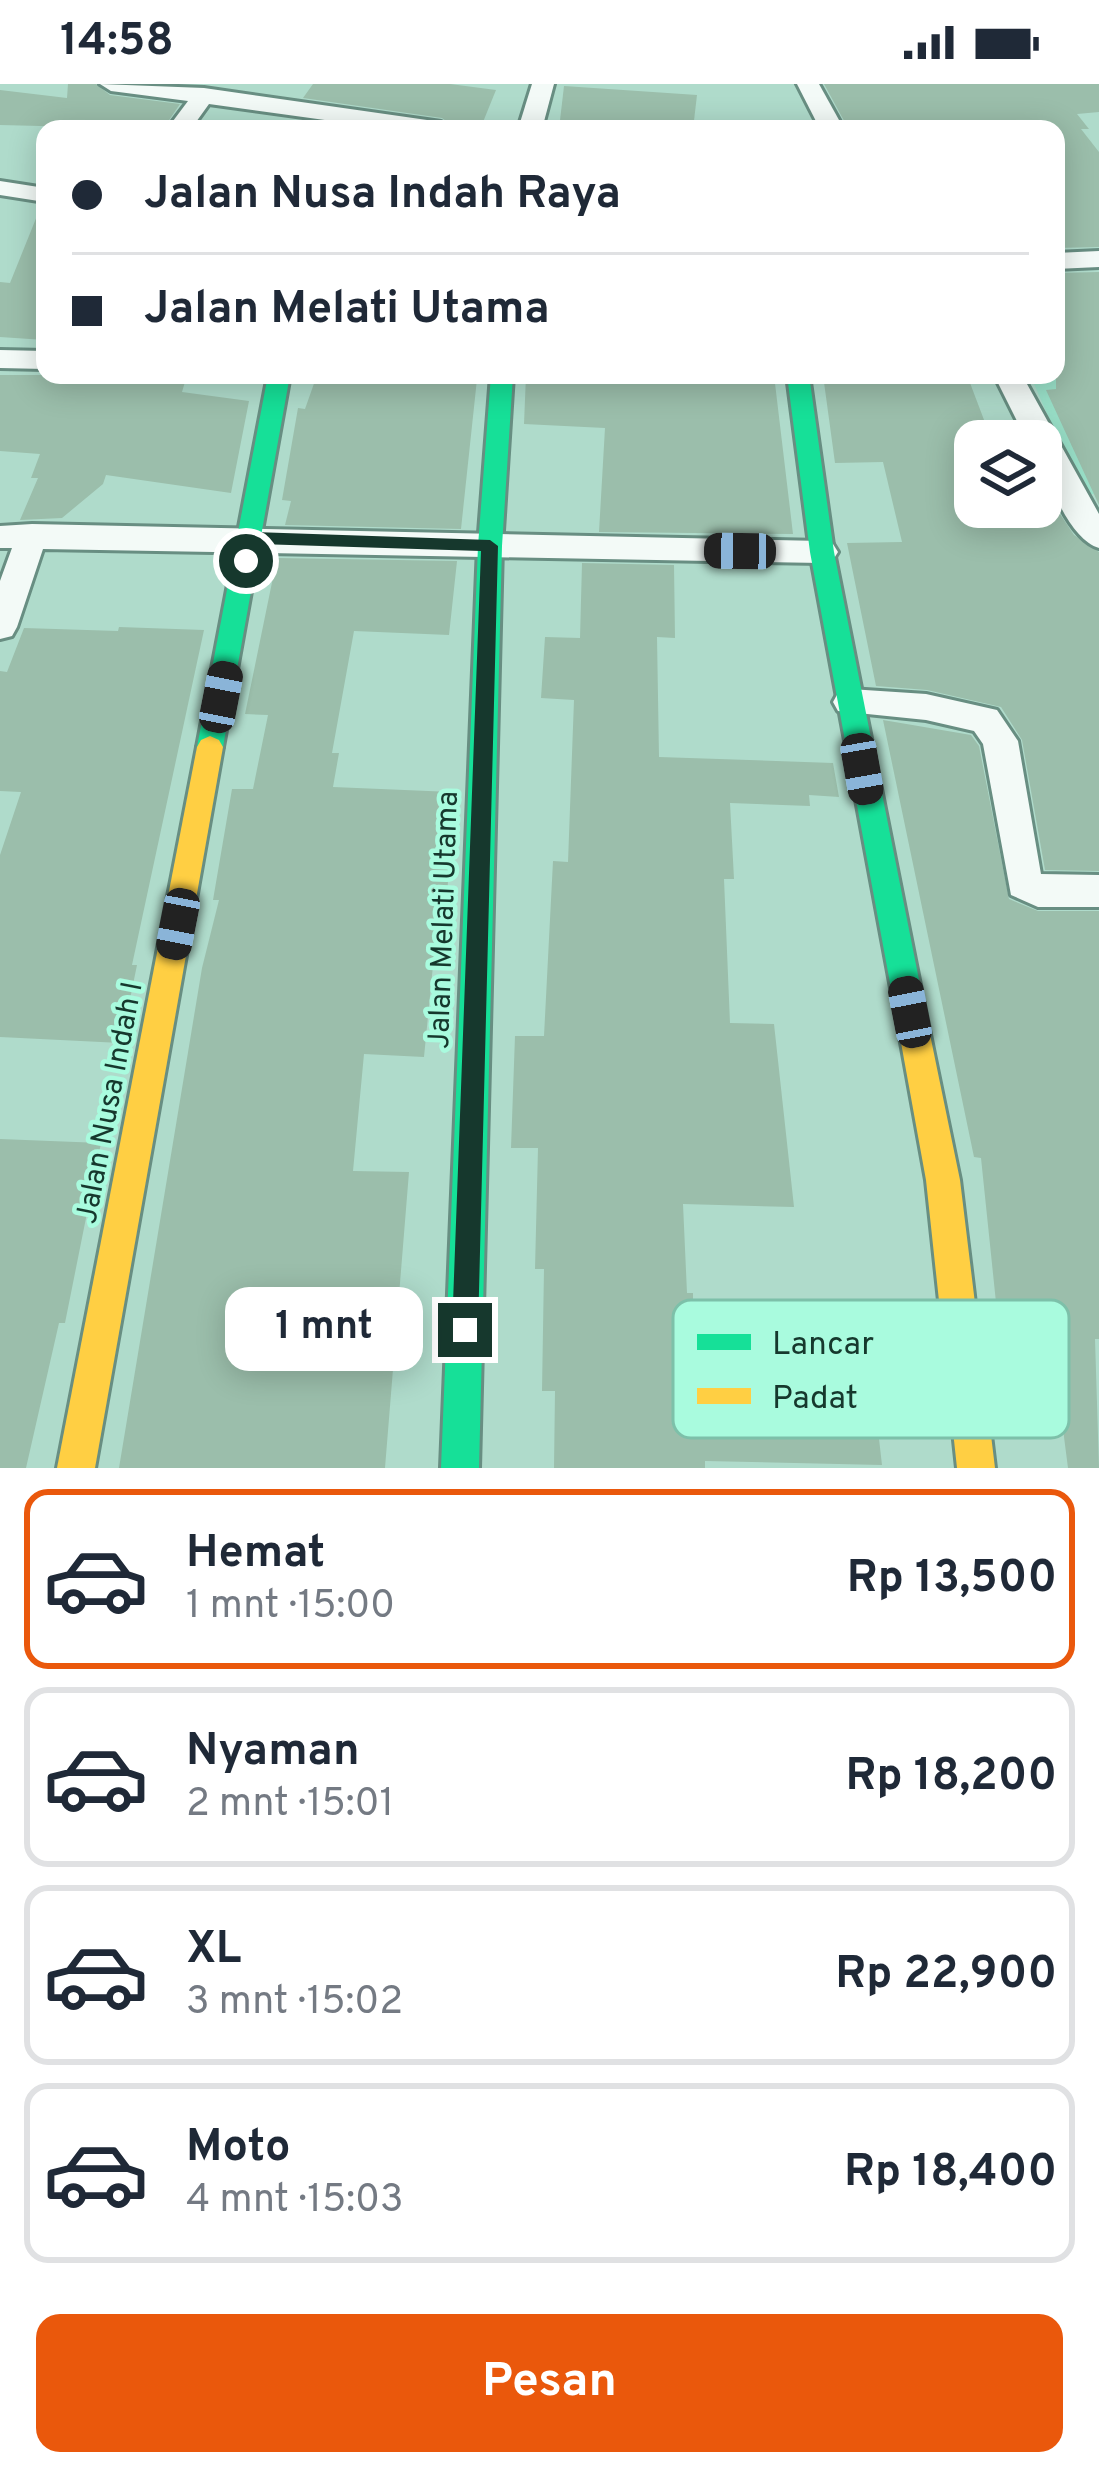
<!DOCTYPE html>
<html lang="id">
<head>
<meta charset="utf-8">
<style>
	:root { --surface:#fff; --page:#f6f6f7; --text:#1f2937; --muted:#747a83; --line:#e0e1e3; --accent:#ea580c }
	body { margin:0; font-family:Overpass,sans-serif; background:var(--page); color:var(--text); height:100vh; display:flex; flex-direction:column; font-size:45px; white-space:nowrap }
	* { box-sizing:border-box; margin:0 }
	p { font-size:39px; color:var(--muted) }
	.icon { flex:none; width:66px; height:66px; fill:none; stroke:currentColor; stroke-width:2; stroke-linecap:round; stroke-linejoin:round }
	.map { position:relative; height:1384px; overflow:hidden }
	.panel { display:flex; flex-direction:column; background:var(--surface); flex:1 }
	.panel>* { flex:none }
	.banner { position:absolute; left:36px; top:36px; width:1029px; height:264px; border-radius:24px; box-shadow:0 6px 30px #0003; display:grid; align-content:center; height:264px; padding:0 36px; background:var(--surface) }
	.fabs { position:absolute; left:954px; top:336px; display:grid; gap:24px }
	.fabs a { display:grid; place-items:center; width:108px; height:108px; border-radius:24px; background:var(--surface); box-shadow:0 6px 30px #0003; font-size:60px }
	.end { position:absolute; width:54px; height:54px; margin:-27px; border:15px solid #16382d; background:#fff; box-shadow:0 0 0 6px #fff }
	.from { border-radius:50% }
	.bubble { position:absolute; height:84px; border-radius:24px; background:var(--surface); box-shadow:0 6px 30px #0003; font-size:39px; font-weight:700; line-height:84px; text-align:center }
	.car { position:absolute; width:36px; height:72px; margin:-36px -18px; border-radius:15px; box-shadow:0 0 9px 3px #0007; background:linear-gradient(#222 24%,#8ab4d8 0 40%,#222 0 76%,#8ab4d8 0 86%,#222 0) }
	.banner b { display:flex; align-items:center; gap:42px; height:114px; font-size:45px }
	.banner b+b { border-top:3px solid var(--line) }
	.banner i { width:30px; height:30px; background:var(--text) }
	ul { padding:21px 0 0; list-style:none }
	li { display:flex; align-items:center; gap:36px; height:180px; margin:0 24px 18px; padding:0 12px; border:6px solid var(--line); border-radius:24px }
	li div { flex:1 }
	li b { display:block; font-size:45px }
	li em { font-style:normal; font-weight:700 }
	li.active { border-color:var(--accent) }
	li>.icon { width:108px; height:108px; stroke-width:1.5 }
	.button { display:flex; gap:24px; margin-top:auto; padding:24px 36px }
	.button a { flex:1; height:138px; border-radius:24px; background:var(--accent); color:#fff; font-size:48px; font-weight:700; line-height:138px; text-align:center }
	.status { display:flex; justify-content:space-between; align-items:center; height:84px; padding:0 60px; background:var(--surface); direction:ltr }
	.status svg { height:33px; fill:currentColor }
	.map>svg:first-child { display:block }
	.built { fill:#99e0c8 }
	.building { fill:#9bbeab }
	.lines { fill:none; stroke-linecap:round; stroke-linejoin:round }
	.street-casing { stroke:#688e82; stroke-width:6 }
	.fast-casing { stroke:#688e82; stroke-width:6 }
	.slow-casing { stroke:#688e82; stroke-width:6 }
	.street { fill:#f3faf7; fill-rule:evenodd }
	.fast { fill:#16e098; fill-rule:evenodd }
	.slow { fill:#ffcf43; fill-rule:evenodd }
	.route { fill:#16382d }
	.labels { text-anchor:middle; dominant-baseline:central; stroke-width:9; stroke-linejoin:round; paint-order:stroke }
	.street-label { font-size:30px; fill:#16382d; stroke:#a9fbde }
	.key { fill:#a9fbde; stroke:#7dc0a9; stroke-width:3 }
	.key-label { font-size:33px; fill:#16382d }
</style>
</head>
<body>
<div class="status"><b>14:58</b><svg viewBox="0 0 49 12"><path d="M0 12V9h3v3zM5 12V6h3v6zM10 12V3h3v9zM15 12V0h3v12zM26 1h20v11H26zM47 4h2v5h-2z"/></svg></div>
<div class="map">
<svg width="1099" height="1384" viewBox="0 0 1099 1384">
	<rect width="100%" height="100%" fill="#afdbcb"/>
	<polygon class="built" points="1099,290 1099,410 1082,410 1031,293"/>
	<g class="building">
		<polygon points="68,0 96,0 110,11 180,20 163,45 0,41 0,6 67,14"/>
		<polygon points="313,0 450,0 496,6 483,38 471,37 471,45 457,45 442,34 303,14"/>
		<polygon points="824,0 1099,0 1099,28 1077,30 1089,45 1081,45 1099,68 1099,163 1056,164 1056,45 848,44"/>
		<polygon points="564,2 697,11 693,45 559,45"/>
		<polygon points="41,122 45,122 45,256 0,253 0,198 10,199"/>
		<polygon points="1099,188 1099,421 1046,306 1056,305 1056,189"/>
		<polygon points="0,291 187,291 182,308 249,317 231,409 106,391 103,400 62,434 20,436 38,394 31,394 40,370 0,367"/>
		<polygon points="317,291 477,295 461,445 285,441 291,417 282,416 298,324 305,325"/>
		<polygon points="526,291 774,291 793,450 599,448 605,344 524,340"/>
		<polygon points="823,291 967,291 992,357 975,357 975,424 1056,424 1074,451 1099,468 1099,787 1045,786 1022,656 1001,623 927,606 876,602 847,459 902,458 883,378 835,379"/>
		<polygon points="277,474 457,477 449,551 354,547 332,669 339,669 333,703 452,708 445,862 435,861 424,973 364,970 353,1087 409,1088 385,1384 119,1384 202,884 219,816 213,816 232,705 253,705 268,631 245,630"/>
		<polygon points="582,479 674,481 675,554 657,553 659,673 833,679 839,713 809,711 810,722 730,719 734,795 724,795 730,939 774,940 794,1123 683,1120 687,1209 693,1209 693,1220 864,1224 882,1381 705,1377 705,1384 554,1384 555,1307 542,1307 544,1185 535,1185 538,1064 511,1064 515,952 544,952 553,777 568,778 574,616 541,614 545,553 580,554"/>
		<polygon points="119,543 204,546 132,881 137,881 121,959 0,953 0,771 21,708 0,707 0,587 7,588 24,544 118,547"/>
		<polygon points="883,636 971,651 979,662 1009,815 1038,827 1099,827 1099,1255 1095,1255 1099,1384 1068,1384 1059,1314 1005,1305 981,1074 974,1073"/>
		<polygon points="0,1055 101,1059 65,1239 59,1239 26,1384 0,1384"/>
	</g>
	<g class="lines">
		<defs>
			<g id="street">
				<polygon points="100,0 204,4 441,38 453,45 390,45 209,20 191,45 167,45 188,17 111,7"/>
				<polygon points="532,0 554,0 542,45 518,45"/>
				<polygon points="797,0 819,0 844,45 820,45"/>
				<polygon points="0,97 45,104 45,118 0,111"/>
				<polygon points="1099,167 1099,183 1056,185 1056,169"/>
				<polygon points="0,266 45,267 45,285 0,284"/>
				<path d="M 994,291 L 1022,291 L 1099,430 L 1099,464 C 1068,455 1041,387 1041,357 L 1027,357 Z"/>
				<polygon points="32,440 822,457 833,460 838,468 833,476 822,479 43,465 17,543 12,552 0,555 0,497 12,464 0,464 0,442"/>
				<polygon points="850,605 926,610 997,626 1018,657 1041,790 1099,791 1099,823 1038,823 1011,811 983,660 974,647 926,636 838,627 833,618 838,609"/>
			</g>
			<g id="fast">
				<polygon points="268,291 290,291 223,663 219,670 201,670 197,663"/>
				<polygon points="491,291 513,291 502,462 479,1384 441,1384 478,462"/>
				<polygon points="787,291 809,291 834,468 926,931 922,941 911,945 900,941 896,931 810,468"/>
			</g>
			<g id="slow">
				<polygon points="210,652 219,656 223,663 95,1384 57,1384 197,663 201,656"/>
				<polygon points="911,917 922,921 926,931 960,1096 995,1384 957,1384 926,1096 896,931 900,921"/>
			</g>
		</defs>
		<use href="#street" class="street-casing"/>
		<use href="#fast" class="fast-casing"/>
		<use href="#slow" class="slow-casing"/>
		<use href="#street" class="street"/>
		<use href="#fast" class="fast"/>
		<use href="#slow" class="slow"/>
	</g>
	<polygon class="route" points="251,448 490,456 498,462 478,1246 474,1255 465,1258 456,1255 452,1246 481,467 258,460 255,477 246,483 238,477 243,454"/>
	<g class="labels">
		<g class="street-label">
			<text transform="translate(445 836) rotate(-88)">Jalan Melati Utama</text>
			<text transform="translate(111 1019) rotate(-79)">Jalan Nusa Indah I</text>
		</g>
	</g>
	<rect x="673" y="1216" width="396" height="138" rx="18" class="key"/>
	<rect x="697" y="1250" width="54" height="16" fill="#16e098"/>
	<rect x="697" y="1304" width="54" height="16" fill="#ffcf43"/>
	<g class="key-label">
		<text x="772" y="1270">Lancar</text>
		<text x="772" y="1324">Padat</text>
	</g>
</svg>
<div class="fabs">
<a><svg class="icon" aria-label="layers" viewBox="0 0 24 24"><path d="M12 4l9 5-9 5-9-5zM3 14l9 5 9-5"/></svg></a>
</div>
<i class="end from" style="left:246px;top:477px"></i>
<i class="end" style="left:465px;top:1246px"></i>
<div class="bubble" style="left:225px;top:1203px;width:198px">1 mnt</div>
<i class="car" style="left:740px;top:467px;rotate:271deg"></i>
<i class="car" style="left:221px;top:613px;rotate:11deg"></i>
<i class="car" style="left:862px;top:685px;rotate:170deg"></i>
<i class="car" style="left:178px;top:840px;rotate:191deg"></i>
<i class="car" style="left:910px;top:928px;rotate:349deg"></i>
<div class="banner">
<b><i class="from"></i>Jalan Nusa Indah Raya</b>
<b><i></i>Jalan Melati Utama</b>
</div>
</div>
<section class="panel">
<ul>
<li class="active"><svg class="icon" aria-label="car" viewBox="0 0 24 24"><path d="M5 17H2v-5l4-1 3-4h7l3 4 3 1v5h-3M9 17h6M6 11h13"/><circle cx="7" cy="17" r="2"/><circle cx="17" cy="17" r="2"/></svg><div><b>Hemat</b><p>1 mnt · 15:00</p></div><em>Rp 13,500</em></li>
<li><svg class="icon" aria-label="car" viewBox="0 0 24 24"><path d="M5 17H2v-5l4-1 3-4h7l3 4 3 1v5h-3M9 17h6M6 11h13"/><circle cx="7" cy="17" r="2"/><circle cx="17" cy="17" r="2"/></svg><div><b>Nyaman</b><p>2 mnt · 15:01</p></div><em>Rp 18,200</em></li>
<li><svg class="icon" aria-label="car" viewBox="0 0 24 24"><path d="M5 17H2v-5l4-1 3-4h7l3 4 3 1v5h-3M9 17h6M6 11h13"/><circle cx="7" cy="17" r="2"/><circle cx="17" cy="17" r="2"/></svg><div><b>XL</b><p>3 mnt · 15:02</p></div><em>Rp 22,900</em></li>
<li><svg class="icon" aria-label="car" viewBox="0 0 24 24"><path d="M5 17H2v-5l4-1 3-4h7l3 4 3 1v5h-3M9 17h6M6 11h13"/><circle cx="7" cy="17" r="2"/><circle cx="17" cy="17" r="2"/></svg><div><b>Moto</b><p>4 mnt · 15:03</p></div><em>Rp 18,400</em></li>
</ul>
<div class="button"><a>Pesan</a></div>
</section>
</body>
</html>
